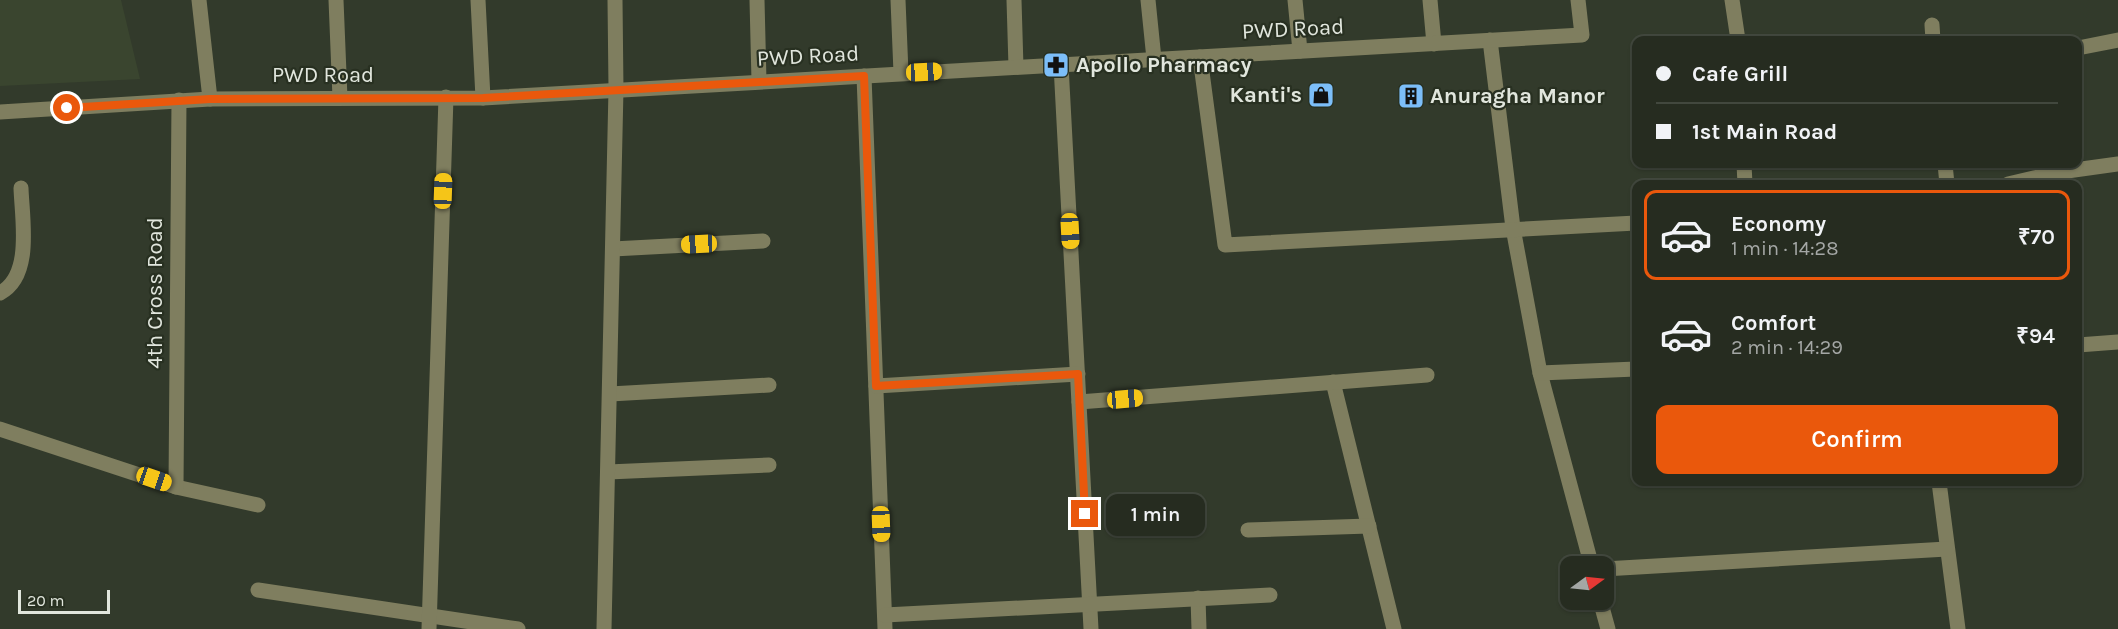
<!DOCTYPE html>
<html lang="en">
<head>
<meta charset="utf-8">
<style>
	:root { --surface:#262c20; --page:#2e3429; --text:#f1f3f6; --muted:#a4a7a5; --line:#42483e; --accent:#ea580c }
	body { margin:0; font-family:Karla,sans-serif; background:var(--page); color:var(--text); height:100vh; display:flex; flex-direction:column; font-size:22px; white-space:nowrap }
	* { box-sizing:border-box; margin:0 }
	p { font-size:20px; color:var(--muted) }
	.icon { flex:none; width:33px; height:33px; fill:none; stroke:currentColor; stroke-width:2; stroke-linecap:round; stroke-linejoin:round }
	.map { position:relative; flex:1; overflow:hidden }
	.details { position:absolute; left:1632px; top:180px; width:450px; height:306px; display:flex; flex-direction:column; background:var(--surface); border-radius:12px; box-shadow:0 2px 4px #0004,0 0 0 2px var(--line) }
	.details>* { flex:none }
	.banner { position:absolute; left:1632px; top:36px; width:450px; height:132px; border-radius:12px; box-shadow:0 2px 4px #0004,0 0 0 2px var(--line); display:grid; align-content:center; height:132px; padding:0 24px; background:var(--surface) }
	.needle { width:39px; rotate:75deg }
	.controls { position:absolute; left:1560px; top:556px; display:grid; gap:12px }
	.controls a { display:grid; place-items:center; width:54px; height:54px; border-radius:12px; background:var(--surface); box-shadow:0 2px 4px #0004,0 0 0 2px var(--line); font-size:30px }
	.scale { position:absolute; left:18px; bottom:15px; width:92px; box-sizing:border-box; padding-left:6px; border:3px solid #e1e6dd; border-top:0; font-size:16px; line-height:21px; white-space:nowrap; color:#e1e6dd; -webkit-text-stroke:4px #283021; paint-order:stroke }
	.end { position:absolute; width:27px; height:27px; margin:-14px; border:8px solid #ea580c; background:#fff; box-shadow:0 0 0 3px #fff }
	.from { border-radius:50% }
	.bubble { position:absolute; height:42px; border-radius:12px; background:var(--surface); box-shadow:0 2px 4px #0004,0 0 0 2px var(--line); font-size:20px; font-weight:600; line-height:42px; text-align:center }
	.car { position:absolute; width:18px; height:36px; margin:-18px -9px; border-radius:8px; box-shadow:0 0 4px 2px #0007; background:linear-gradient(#f5c518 24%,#345 0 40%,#f5c518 0 76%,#345 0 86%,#f5c518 0) }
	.banner b { display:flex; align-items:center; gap:21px; height:57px; font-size:22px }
	.banner b+b { border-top:2px solid var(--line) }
	.banner i { width:15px; height:15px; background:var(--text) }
	ul { padding:10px 0 0; list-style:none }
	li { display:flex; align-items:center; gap:18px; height:90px; margin:0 12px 9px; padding:0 12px; border:3px solid transparent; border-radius:12px }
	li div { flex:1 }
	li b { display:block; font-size:22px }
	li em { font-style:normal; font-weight:600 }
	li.selected { border-color:var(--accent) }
	li>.icon { width:54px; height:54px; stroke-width:1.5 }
	.primary-button { display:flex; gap:12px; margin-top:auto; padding:12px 24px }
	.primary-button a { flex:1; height:69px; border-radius:12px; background:var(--accent); color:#fff; font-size:24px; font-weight:600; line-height:69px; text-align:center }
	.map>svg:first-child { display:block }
	.built { fill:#3a452f }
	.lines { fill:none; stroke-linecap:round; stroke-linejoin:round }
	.minor { stroke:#7f7e5f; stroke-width:15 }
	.route { stroke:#ea580c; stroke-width:8 }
	.labels { text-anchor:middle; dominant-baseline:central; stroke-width:4.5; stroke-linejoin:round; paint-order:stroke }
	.street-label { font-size:22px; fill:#e1e6dd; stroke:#283021 }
	.poi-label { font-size:22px; font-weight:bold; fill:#e1e6dd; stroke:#283021; text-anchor:start }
</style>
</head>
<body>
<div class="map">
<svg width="2118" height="629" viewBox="0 0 2118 629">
	<rect width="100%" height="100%" fill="#323a2b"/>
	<polygon class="built" points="0,0 121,0 140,79 0,86"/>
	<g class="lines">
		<g class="minor">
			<polyline points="199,0 210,99"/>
			<polyline points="336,0 340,98"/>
			<polyline points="478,0 483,98"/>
			<polyline points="757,0 759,81"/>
			<polyline points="898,0 901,73"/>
			<polyline points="1014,0 1016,67"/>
			<polyline points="1148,0 1154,59"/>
			<polyline points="1295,0 1300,51"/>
			<polyline points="1430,0 1434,44"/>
			<polyline points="1732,0 1738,40"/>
			<polyline points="1932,25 1933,40"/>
			<polyline points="1490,40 1513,228 1540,373 1592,567"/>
			<polyline points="2078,48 2118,40"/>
			<polyline points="1200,57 1225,245 1636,223"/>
			<polyline points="1061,65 1091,629"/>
			<polyline points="864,76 885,629"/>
			<polyline points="0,112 210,99 483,98 1582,35 1578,0"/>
			<polyline points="1744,164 1745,184"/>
			<polyline points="1945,164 1947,184"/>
			<polyline points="2008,184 2060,172 2118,164"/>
			<polyline points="613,249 763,241"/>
			<path d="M 0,293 C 33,276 22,219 21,188"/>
			<polyline points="2078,345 2118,342"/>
			<polyline points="1540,373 1636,369"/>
			<polyline points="1333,382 1394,629"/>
			<polyline points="876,386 1078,374"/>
			<polyline points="610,394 769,385"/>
			<polyline points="1079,402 1427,375"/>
			<polyline points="0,429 176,487 258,505"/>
			<polyline points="608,472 769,465"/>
			<polyline points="1939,482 1958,629"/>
			<polyline points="176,487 179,100"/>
			<polyline points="1248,530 1369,526"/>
			<polyline points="1604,569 1947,549"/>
			<polyline points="258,590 518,629"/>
			<polyline points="1198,598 1199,629"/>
			<polyline points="1600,600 1608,629"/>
			<polyline points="885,615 1270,595"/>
			<polyline points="429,629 446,97"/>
			<polyline points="604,629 616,89 615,0"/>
		</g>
	</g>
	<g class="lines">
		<polyline class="route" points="67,108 210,99 483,98 864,76 876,386 1078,374 1085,514"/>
	</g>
	<defs>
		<symbol id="pharmacy-square" viewBox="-11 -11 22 22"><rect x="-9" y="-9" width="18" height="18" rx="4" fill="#7cbef9" stroke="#283021"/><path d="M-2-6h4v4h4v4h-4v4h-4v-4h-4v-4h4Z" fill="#111"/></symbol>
		<symbol id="shop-square" viewBox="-11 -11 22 22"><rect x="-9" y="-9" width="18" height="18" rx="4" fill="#7cbef9" stroke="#283021"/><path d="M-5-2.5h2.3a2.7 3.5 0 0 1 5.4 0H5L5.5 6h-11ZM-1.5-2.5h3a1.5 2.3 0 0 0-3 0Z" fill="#111"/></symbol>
		<symbol id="building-square" viewBox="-11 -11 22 22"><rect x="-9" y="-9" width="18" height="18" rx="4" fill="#7cbef9" stroke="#283021"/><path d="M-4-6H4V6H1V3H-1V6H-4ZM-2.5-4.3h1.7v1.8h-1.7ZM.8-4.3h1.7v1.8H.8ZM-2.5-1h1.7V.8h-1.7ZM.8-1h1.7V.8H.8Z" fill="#111"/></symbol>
	</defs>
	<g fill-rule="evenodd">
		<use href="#pharmacy-square" x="1041" y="50" width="30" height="30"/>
		<use href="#shop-square" x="1306" y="80" width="30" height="30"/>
		<use href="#building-square" x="1396" y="81" width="30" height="30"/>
	</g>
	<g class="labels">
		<g class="street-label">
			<text transform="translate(1293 29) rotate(-3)">PWD Road</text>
			<text transform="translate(808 56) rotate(-3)">PWD Road</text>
			<text x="323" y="75">PWD Road</text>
			<text transform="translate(155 293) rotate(-90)">4th Cross Road</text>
		</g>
		<g class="poi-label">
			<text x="1076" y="65">Apollo Pharmacy</text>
			<text x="1302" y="95" text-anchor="end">Kanti's</text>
			<text x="1430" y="96">Anuragha Manor</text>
		</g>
	</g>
</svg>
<div class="controls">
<a><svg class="needle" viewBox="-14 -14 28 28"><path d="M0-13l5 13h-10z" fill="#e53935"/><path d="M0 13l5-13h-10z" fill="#a4a7a5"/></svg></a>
</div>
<div class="scale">20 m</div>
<i class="end from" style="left:67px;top:108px"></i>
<i class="end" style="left:1085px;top:514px"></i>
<div class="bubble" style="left:1106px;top:494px;width:99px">1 min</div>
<i class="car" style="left:924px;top:72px;rotate:87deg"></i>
<i class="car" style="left:443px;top:191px;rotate:2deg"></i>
<i class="car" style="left:1070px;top:231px;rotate:177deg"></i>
<i class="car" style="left:699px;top:244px;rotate:267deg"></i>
<i class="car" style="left:1125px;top:399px;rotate:85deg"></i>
<i class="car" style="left:154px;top:479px;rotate:109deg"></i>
<i class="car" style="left:881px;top:524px;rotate:178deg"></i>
<div class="banner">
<b><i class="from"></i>Cafe Grill</b>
<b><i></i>1st Main Road</b>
</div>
<section class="details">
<ul>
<li class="selected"><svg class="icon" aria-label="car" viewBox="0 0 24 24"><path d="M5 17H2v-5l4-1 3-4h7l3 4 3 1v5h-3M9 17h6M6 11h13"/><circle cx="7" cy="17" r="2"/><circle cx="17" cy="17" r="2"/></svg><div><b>Economy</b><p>1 min · 14:28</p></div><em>₹70</em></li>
<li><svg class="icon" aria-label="car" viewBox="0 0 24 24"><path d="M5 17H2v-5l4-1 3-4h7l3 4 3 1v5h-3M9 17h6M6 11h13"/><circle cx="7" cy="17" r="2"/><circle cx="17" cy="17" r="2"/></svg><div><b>Comfort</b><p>2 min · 14:29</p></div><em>₹94</em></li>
</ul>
<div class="primary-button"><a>Confirm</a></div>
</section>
</div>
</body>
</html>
